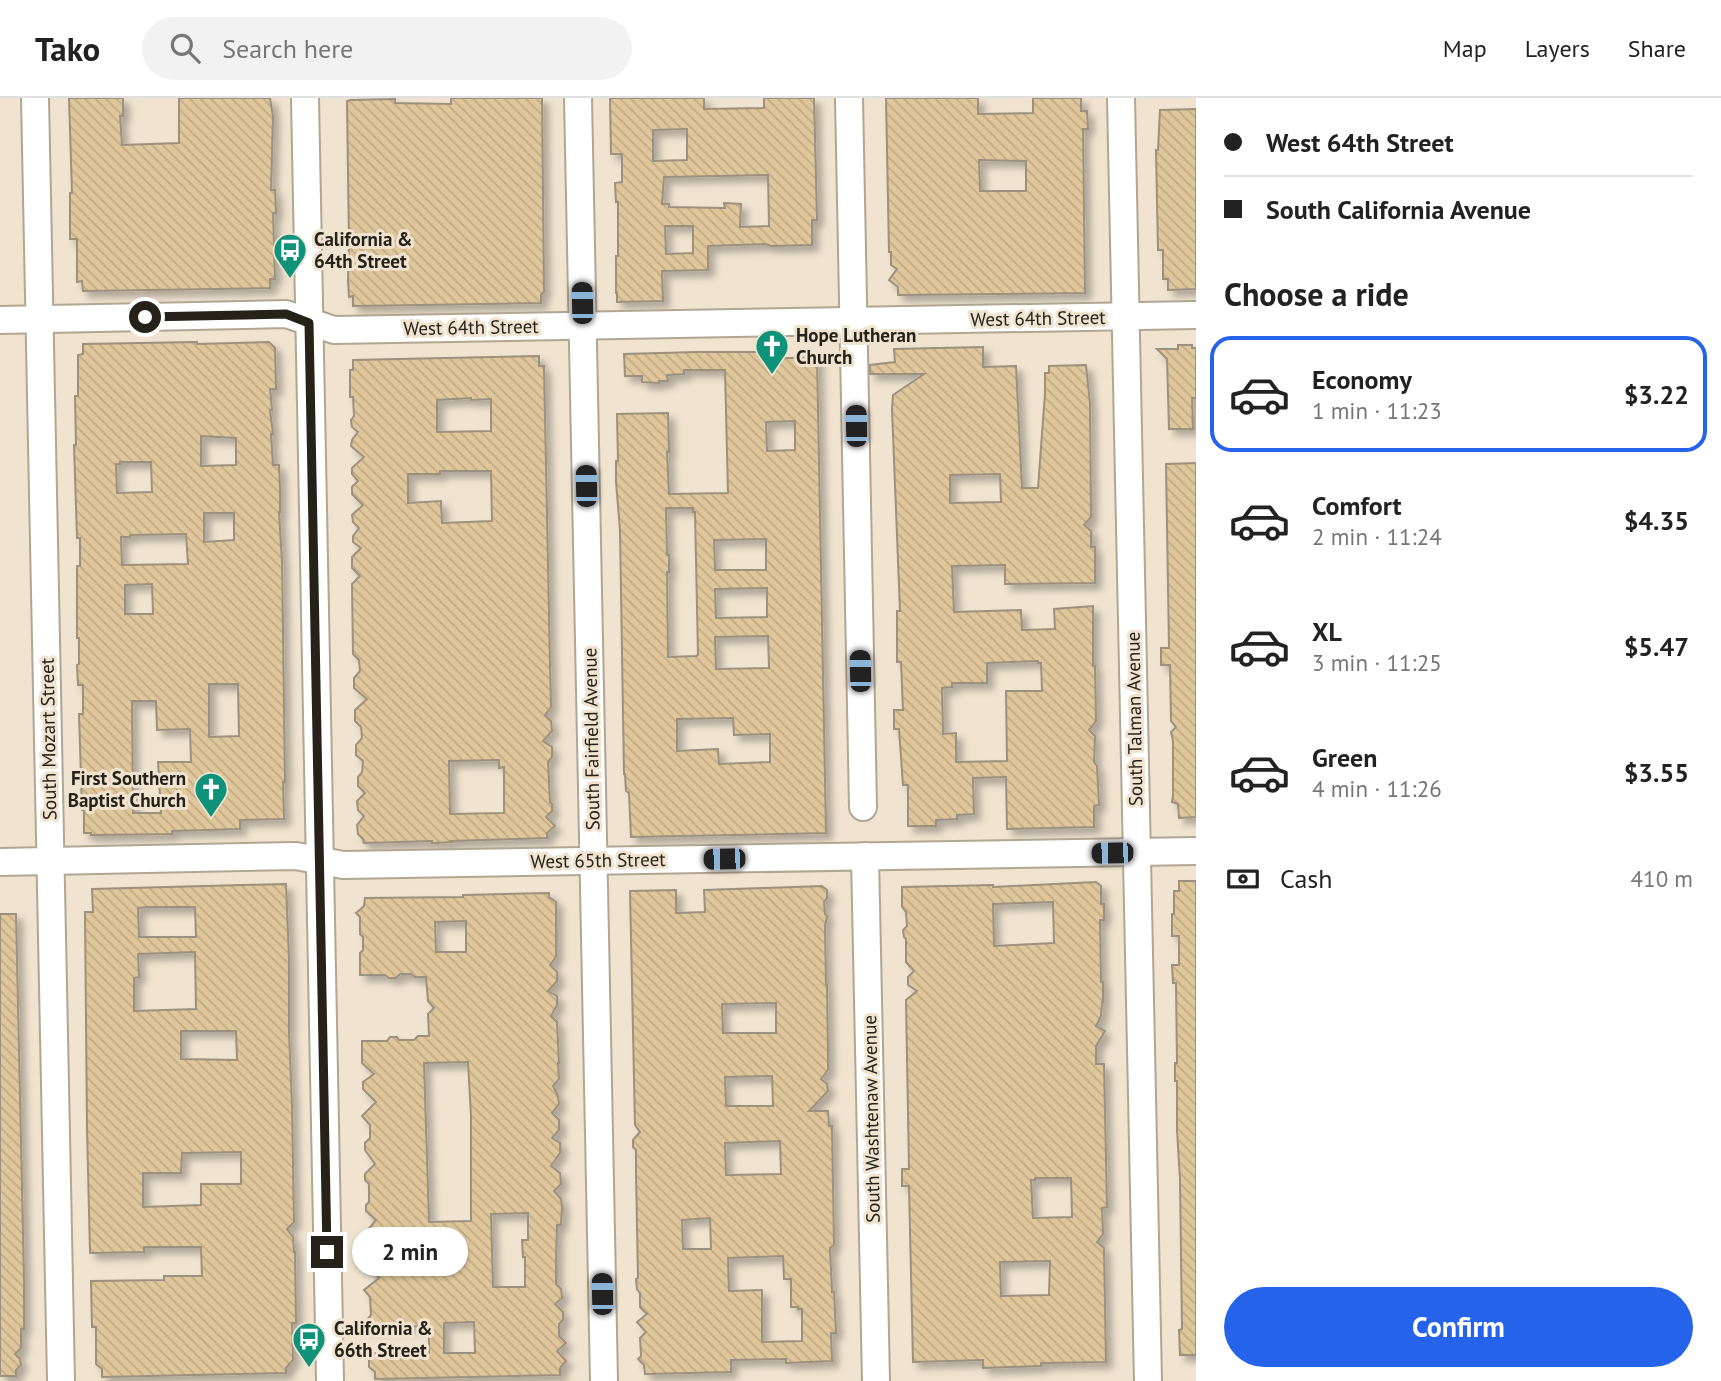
<!DOCTYPE html>
<html lang="en">
<head>
<meta charset="utf-8">
<style>
	:root { --surface:#fff; --page:#f2f2f2; --text:#222; --muted:#767676; --line:#e0e0e0; --accent:#2563eb }
	body { margin:0; font-family:"PT Sans",sans-serif; background:var(--page); color:var(--text); height:100vh; display:flex; flex-direction:column; font-size:26px; white-space:nowrap }
	* { box-sizing:border-box; margin:0 }
	p { font-size:23px; color:var(--muted) }
	.icon { flex:none; width:38px; height:38px; fill:none; stroke:currentColor; stroke-width:2; stroke-linecap:round; stroke-linejoin:round }
	.map { position:relative; flex:1; overflow:hidden }
	.details { display:flex; flex-direction:column; background:var(--surface); width:525px }
	.details>* { flex:none }
	.hud { display:grid; align-content:center; height:154px; padding:0 28px; background:var(--surface) }
	.end { position:absolute; width:32px; height:32px; margin:-16px; border:9px solid #26221a; background:#fff; box-shadow:0 0 0 4px #fff }
	.from { border-radius:50% }
	.bubble { position:absolute; height:49px; border-radius:24px; background:var(--surface); box-shadow:0 2px 5px #0004; font-size:23px; font-weight:800; line-height:49px; text-align:center }
	.car { position:absolute; width:21px; height:42px; margin:-21px -10px; border-radius:9px; box-shadow:0 0 5px 2px #0007; background:linear-gradient(#222 24%,#8ab4d8 0 40%,#222 0 76%,#8ab4d8 0 86%,#222 0) }
	.hud b { display:flex; align-items:center; gap:24px; height:66px; font-size:26px }
	.hud b+b { border-top:2px solid var(--line) }
	.hud i { width:18px; height:18px; background:var(--text) }
	ul { padding:0; list-style:none }
	li { display:flex; align-items:center; gap:21px; height:116px; margin:0 14px 10px; padding:0 14px; border:4px solid transparent; border-radius:21px }
	li div { flex:1 }
	li b { display:block; font-size:26px }
	li em { font-style:normal; font-weight:800 }
	li.on { border-color:var(--accent) }
	li>.icon { width:63px; height:63px; stroke-width:1.5 }
	h2 { padding:0 28px; font-size:32px; line-height:84px }
	.pay { display:flex; align-items:center; gap:18px; height:77px; padding:0 28px; font-size:26px }
	.pay p { margin-inline-start:auto }
	.primary-button { display:flex; gap:14px; margin-top:auto; padding:14px 28px }
	.primary-button a { flex:1; height:80px; border-radius:42px; background:var(--accent); color:#fff; font-size:28px; font-weight:800; line-height:80px; text-align:center }
	header { display:flex; align-items:center; gap:42px; box-sizing:border-box; height:98px; padding:0 35px; background:var(--surface); border-bottom:2px solid var(--line) }
	header strong { font-size:33px }
	nav { display:flex; gap:38px; margin-inline-start:auto; font-size:24px }
	.search { width:490px; height:63px; background:var(--page); display:flex; align-items:center; gap:18px; box-sizing:border-box; padding:0 24px; border-radius:38px; color:var(--muted); font-size:26px }
	main { display:flex; flex:1; min-height:0 }
	.map>svg:first-child { display:block }
	.building { fill:url(#building-back-hatch); stroke:#9c917e; stroke-width:2; fill-rule:evenodd; filter:url(#shadow) }
	.lines { fill:none; stroke-linecap:round; stroke-linejoin:round }
	.minor-casing { stroke:#b1a692; stroke-width:30 }
	.minor { stroke:#fff; stroke-width:26 }
	.route { stroke:#26221a; stroke-width:9 }
	.labels { text-anchor:middle; dominant-baseline:central; stroke-width:6; stroke-linejoin:round; paint-order:stroke }
	.poi-label { font-size:19px; font-weight:bold; fill:#26221a; stroke:#f0e4d0; text-anchor:start }
	.street-label { font-size:19px; fill:#26221a; stroke:#f0e4d0 }
</style>
</head>
<body>
<header>
<strong>Tako</strong>
<div class="search"><svg class="icon" aria-label="search" viewBox="0 0 24 24"><circle cx="10" cy="10" r="6"/><path d="M15 15l6 6"/></svg>Search here</div>
<nav><a>Map</a><a>Layers</a><a>Share</a></nav>
</header>
<main>
<div class="map">
<svg width="1196" height="1283" viewBox="0 0 1196 1283">
	<defs>
		<pattern id="building-back-hatch" width="6" height="6" patternUnits="userSpaceOnUse" patternTransform="scale(1.75)"><rect width="6" height="6" fill="#e0c79b"/><path d="M-1 5l2 2M0 0l6 6M5-1l2 2" fill="none" stroke="#c0ab85"/></pattern>
		<filter id="shadow"><feDropShadow dx="6" dy="6" stdDeviation="3.5" flood-color="#0004"/></filter>
	</defs>
	<rect width="100%" height="100%" fill="#f0e4d0"/>
	<g class="building">
		<polygon points="69,0 123,0 123,18 120,18 122,47 179,45 179,0 270,0 273,19 271,92 275,92 276,115 273,115 275,181 270,181 270,190 83,193 82,183 77,184 77,141 70,141 70,95 72,95"/>
		<polygon points="451,0 542,0 544,194 541,197 541,205 353,208 353,198 349,199 348,183 349,144 347,3 351,2 395,1 395,5 451,6"/>
		<path d="M 610,0 L 704,0 L 704,11 L 764,10 L 764,0 L 814,0 L 817,122 L 812,122 L 812,147 L 771,148 L 766,146 L 708,148 L 708,172 L 662,173 L 663,203 L 617,204 L 617,195 L 616,195 L 616,158 L 618,158 L 618,104 L 616,104 L 615,85 L 622,84 L 622,56 L 611,56 ZM 687,31 L 687,62 L 653,63 L 653,32 ZM 768,77 L 769,128 L 740,129 L 741,106 L 724,105 L 725,110 L 669,109 L 669,106 L 662,106 L 664,79 ZM 665,128 L 693,128 L 693,155 L 666,156 Z"/>
		<path d="M 886,0 L 978,0 L 978,16 L 1033,15 L 1033,0 L 1081,0 L 1081,13 L 1087,13 L 1088,31 L 1083,31 L 1085,195 L 898,197 L 898,189 L 889,182 L 897,171 L 891,167 L 891,154 L 889,154 ZM 979,62 L 1026,63 L 1026,93 L 980,93 Z"/>
		<polygon points="1196,11 1196,191 1168,192 1168,181 1163,181 1163,152 1158,152 1156,52 1158,52 1160,12"/>
		<path d="M 197,244 L 197,246 L 269,244 L 275,250 L 276,291 L 270,291 L 272,312 L 270,312 L 273,336 L 271,336 L 273,367 L 279,367 L 280,391 L 280,414 L 279,414 L 282,464 L 285,684 L 283,684 L 284,721 L 240,722 L 240,731 L 172,733 L 172,736 L 91,737 L 91,735 L 84,735 L 84,712 L 82,712 L 79,616 L 83,616 L 83,587 L 78,587 L 77,567 L 79,566 L 79,540 L 77,540 L 77,468 L 80,468 L 80,440 L 77,440 L 74,347 L 76,347 L 75,298 L 78,298 L 78,257 L 83,256 L 83,246 ZM 201,338 L 236,340 L 236,367 L 201,368 ZM 120,364 L 151,364 L 152,394 L 117,395 L 116,366 L 120,366 ZM 204,415 L 234,415 L 234,442 L 204,444 ZM 186,436 L 188,466 L 122,467 L 121,439 L 130,439 L 130,437 ZM 152,486 L 153,516 L 125,516 L 125,487 ZM 209,586 L 238,586 L 239,638 L 209,639 ZM 132,603 L 156,603 L 157,632 L 190,631 L 191,664 L 158,664 L 161,715 L 133,715 Z"/>
		<polygon points="1178,247 1192,247 1192,250 1196,250 1196,300 1192,300 1193,331 1169,331 1167,261 1157,251 1178,251"/>
		<path d="M 983,249 L 983,269 L 1016,268 L 1022,390 L 1038,390 L 1045,295 L 1045,275 L 1049,275 L 1049,268 L 1086,267 L 1090,306 L 1091,419 L 1084,427 L 1091,433 L 1091,449 L 1095,449 L 1095,485 L 1005,486 L 1005,467 L 952,468 L 954,514 L 1021,512 L 1022,532 L 1055,531 L 1054,511 L 1093,508 L 1093,568 L 1095,568 L 1096,623 L 1089,632 L 1095,638 L 1094,664 L 1097,668 L 1099,707 L 1094,708 L 1094,729 L 1007,731 L 1006,679 L 973,680 L 974,716 L 957,717 L 957,721 L 936,722 L 936,728 L 908,728 L 908,687 L 903,687 L 899,631 L 894,631 L 894,612 L 903,612 L 901,564 L 897,564 L 897,513 L 900,513 L 892,311 L 893,297 L 924,276 L 870,276 L 870,267 L 895,264 L 894,251 ZM 1000,376 L 1001,404 L 950,405 L 950,377 ZM 1038,563 L 1038,565 L 1041,565 L 1042,593 L 1006,593 L 1007,663 L 956,664 L 956,635 L 943,636 L 942,590 L 952,589 L 952,585 L 987,585 L 987,565 Z"/>
		<path d="M 697,254 L 764,254 L 764,261 L 817,259 L 826,735 L 631,739 L 629,695 L 626,693 L 625,676 L 624,676 L 620,432 L 616,384 L 616,363 L 618,363 L 617,316 L 668,315 L 669,354 L 667,354 L 669,396 L 728,395 L 725,272 L 684,272 L 684,276 L 667,277 L 668,283 L 659,283 L 659,285 L 642,284 L 642,278 L 625,278 L 624,256 ZM 795,323 L 795,352 L 767,353 L 766,324 ZM 666,410 L 693,410 L 693,414 L 695,414 L 698,557 L 696,558 L 668,559 L 667,474 L 669,474 L 669,457 L 667,457 ZM 766,441 L 766,472 L 715,472 L 714,442 ZM 767,490 L 767,519 L 716,520 L 715,491 ZM 768,538 L 769,570 L 716,571 L 715,539 ZM 733,620 L 734,637 L 770,636 L 770,664 L 719,666 L 718,651 L 677,653 L 677,621 Z"/>
		<path d="M 539,258 L 539,268 L 544,268 L 550,567 L 551,609 L 545,617 L 551,623 L 552,633 L 543,643 L 552,649 L 552,659 L 548,664 L 550,704 L 552,706 L 552,713 L 546,719 L 555,728 L 547,735 L 547,740 L 451,743 L 452,744 L 432,745 L 432,743 L 364,745 L 363,741 L 358,736 L 357,727 L 364,718 L 358,712 L 357,703 L 365,695 L 358,688 L 358,679 L 362,674 L 363,663 L 356,657 L 356,647 L 362,640 L 361,629 L 355,623 L 355,612 L 367,601 L 354,590 L 354,580 L 360,573 L 359,562 L 353,556 L 352,486 L 360,478 L 352,470 L 352,459 L 361,450 L 353,444 L 353,438 L 359,430 L 353,424 L 352,417 L 363,407 L 352,396 L 352,389 L 358,383 L 352,376 L 352,370 L 364,359 L 351,348 L 352,342 L 358,334 L 352,329 L 351,322 L 354,318 L 353,299 L 350,299 L 350,272 L 353,272 L 353,262 ZM 471,300 L 471,302 L 491,301 L 491,333 L 437,334 L 437,302 ZM 440,373 L 491,373 L 492,423 L 442,425 L 441,403 L 408,405 L 408,376 L 440,376 ZM 499,662 L 499,670 L 504,669 L 504,715 L 450,716 L 449,663 Z"/>
		<polygon points="1196,365 1196,719 1179,720 1178,706 1172,704 1173,697 1173,643 1171,634 1176,629 1171,623 1170,567 1161,567 1161,550 1169,550 1166,366"/>
		<polygon points="1179,783 1196,783 1196,1257 1180,1257 1179,1232 1182,1231 1180,1081 1177,1032 1177,983 1175,983 1175,965 1177,965 1176,885 1173,885 1172,867 1179,867 1179,838 1172,838 1172,816 1174,816 1174,793 1179,793"/>
		<path d="M 1096,784 L 1101,788 L 1101,806 L 1104,806 L 1104,822 L 1100,822 L 1101,884 L 1103,884 L 1103,904 L 1102,904 L 1101,918 L 1096,928 L 1105,933 L 1096,948 L 1096,966 L 1104,966 L 1107,1109 L 1102,1110 L 1103,1136 L 1097,1144 L 1104,1150 L 1106,1264 L 1041,1265 L 1041,1268 L 983,1270 L 983,1262 L 913,1264 L 909,1088 L 902,1088 L 902,1071 L 909,1071 L 906,902 L 917,893 L 908,887 L 908,879 L 914,873 L 906,864 L 906,841 L 904,839 L 903,832 L 907,828 L 906,814 L 902,809 L 902,789 L 993,787 L 993,789 ZM 1053,804 L 1054,845 L 994,848 L 993,806 ZM 1035,1080 L 1071,1080 L 1072,1119 L 1033,1120 L 1031,1082 L 1035,1082 ZM 1050,1163 L 1049,1197 L 1001,1198 L 1000,1164 Z"/>
		<path d="M 286,786 L 289,861 L 289,934 L 292,1008 L 294,1124 L 287,1131 L 293,1139 L 294,1154 L 295,1154 L 296,1225 L 292,1225 L 293,1262 L 286,1270 L 286,1275 L 102,1279 L 102,1271 L 96,1266 L 96,1229 L 92,1229 L 91,1183 L 164,1182 L 164,1178 L 202,1178 L 201,1149 L 144,1149 L 144,1154 L 90,1155 L 87,1030 L 85,814 L 93,814 L 92,791 ZM 148,809 L 195,809 L 196,839 L 139,839 L 138,810 ZM 195,854 L 196,911 L 134,913 L 134,880 L 139,879 L 138,856 ZM 181,933 L 236,933 L 237,962 L 181,961 ZM 241,1054 L 241,1086 L 201,1086 L 201,1107 L 143,1109 L 143,1075 L 181,1075 L 182,1055 Z"/>
		<path d="M 822,788 L 827,792 L 827,800 L 824,804 L 825,816 L 827,818 L 825,828 L 826,887 L 827,887 L 828,955 L 828,972 L 821,981 L 827,986 L 828,993 L 809,1013 L 828,1013 L 829,1028 L 832,1028 L 834,1147 L 830,1150 L 832,1194 L 834,1194 L 836,1235 L 831,1235 L 832,1263 L 786,1265 L 786,1261 L 731,1262 L 731,1274 L 645,1276 L 644,1267 L 638,1261 L 641,1258 L 640,1240 L 646,1234 L 637,1224 L 647,1216 L 640,1209 L 640,1195 L 637,1191 L 636,1181 L 638,1180 L 636,1074 L 636,1052 L 633,1049 L 633,1042 L 640,1034 L 635,1027 L 630,793 L 676,792 L 676,815 L 705,814 L 704,792 ZM 776,905 L 776,935 L 723,935 L 722,906 ZM 772,978 L 773,1008 L 726,1008 L 725,979 ZM 780,1043 L 781,1076 L 726,1077 L 725,1045 ZM 710,1120 L 711,1151 L 683,1151 L 682,1122 ZM 783,1158 L 784,1181 L 791,1181 L 791,1209 L 798,1209 L 798,1211 L 802,1211 L 802,1243 L 762,1244 L 762,1192 L 729,1193 L 728,1160 Z"/>
		<path d="M 549,795 L 549,799 L 556,804 L 556,859 L 550,867 L 557,874 L 557,883 L 548,893 L 557,898 L 557,907 L 551,918 L 557,924 L 559,965 L 558,965 L 559,981 L 553,988 L 558,998 L 559,1006 L 552,1015 L 559,1022 L 559,1032 L 552,1040 L 560,1045 L 560,1055 L 551,1068 L 560,1075 L 561,1086 L 554,1093 L 561,1101 L 562,1109 L 561,1127 L 557,1127 L 556,1162 L 556,1186 L 561,1191 L 562,1200 L 555,1206 L 563,1214 L 563,1222 L 559,1226 L 559,1238 L 566,1245 L 557,1253 L 566,1263 L 560,1270 L 560,1277 L 375,1281 L 375,1274 L 369,1269 L 369,1255 L 429,1255 L 429,1228 L 360,1230 L 371,1217 L 370,1199 L 364,1192 L 379,1180 L 365,1167 L 371,1161 L 370,1142 L 366,1139 L 367,1133 L 376,1122 L 366,1113 L 366,1107 L 369,1104 L 369,1086 L 365,1082 L 365,1076 L 375,1066 L 365,1052 L 365,1045 L 370,1040 L 370,1027 L 362,1018 L 376,1004 L 363,991 L 363,984 L 374,976 L 362,965 L 362,943 L 387,943 L 390,939 L 397,939 L 399,942 L 414,942 L 418,938 L 429,938 L 428,916 L 434,910 L 428,903 L 426,879 L 415,879 L 411,876 L 400,876 L 396,880 L 389,880 L 385,877 L 360,877 L 360,855 L 363,852 L 363,839 L 360,836 L 360,819 L 356,815 L 364,808 L 365,800 L 463,799 L 463,797 ZM 466,823 L 466,854 L 436,854 L 435,824 ZM 468,964 L 471,1018 L 471,1123 L 429,1124 L 424,965 ZM 528,1115 L 528,1142 L 522,1142 L 523,1159 L 525,1159 L 525,1189 L 493,1189 L 491,1116 ZM 474,1224 L 475,1255 L 444,1255 L 444,1225 Z"/>
		<polygon points="0,816 16,816 24,1181 24,1231 21,1231 21,1250 15,1256 20,1261 21,1267 16,1272 16,1278 0,1278"/>
	</g>
	<g class="lines">
		<defs>
			<g id="minor">
				<polyline points="35,0 61,1283"/>
				<polyline points="305,0 330,1283"/>
				<polyline points="578,0 604,1283"/>
				<polyline points="849,0 863,709"/>
				<polyline points="1121,0 1148,1283"/>
				<polyline points="0,222 286,216 334,232 1196,217"/>
				<polyline points="865,758 876,1283"/>
				<polyline points="0,764 296,758 343,767 1196,753"/>
			</g>
		</defs>
		<use href="#minor" class="minor-casing"/>
		<use href="#minor" class="minor"/>
	</g>
	<g class="lines">
		<polyline class="route" points="145,219 286,216 309,225 327,1154"/>
	</g>
	<defs>
		<symbol id="bus-pin" viewBox="-11 -11 22 30"><path d="M0 17L-7.5 6A9.5 9.5 0 1 1 7.5 6Z" fill="#0f927a" stroke="#f0e4d0"/><path d="M-5-6H5V4H4V6H2V4H-2V6H-4V4H-5ZM-3.5-4V0h7V-4ZM-3.5 1.2v1.5H-2V1.2ZM2 1.2v1.5H3.5V1.2Z" fill="#fff"/></symbol>
		<symbol id="church-pin" viewBox="-11 -11 22 30"><path d="M0 17L-7.5 6A9.5 9.5 0 1 1 7.5 6Z" fill="#0f927a" stroke="#f0e4d0"/><path d="M-1.2-6h2.4v3.5h3.3v2.4h-3.3V6h-2.4V-.1h-3.3v-2.4h3.3Z" fill="#fff"/></symbol>
	</defs>
	<g fill-rule="evenodd">
		<use href="#bus-pin" x="271" y="133" width="38" height="52"/>
		<use href="#church-pin" x="753" y="229" width="38" height="52"/>
		<use href="#church-pin" x="192" y="672" width="38" height="52"/>
		<use href="#bus-pin" x="290" y="1222" width="38" height="52"/>
	</g>
	<g class="labels">
		<g class="poi-label">
			<text x="314" y="141">California &amp;<tspan x="314" dy="22">64th Street</tspan></text>
			<text x="796" y="237">Hope Lutheran<tspan x="796" dy="22">Church</tspan></text>
			<text x="186" y="680" text-anchor="end">First Southern<tspan x="186" dy="22">Baptist Church</tspan></text>
			<text x="334" y="1230">California &amp;<tspan x="334" dy="22">66th Street</tspan></text>
		</g>
		<g class="street-label">
			<text transform="translate(1038 220) rotate(-1)">West 64th Street</text>
			<text transform="translate(471 229) rotate(-1)">West 64th Street</text>
			<text transform="translate(1134 621) rotate(-91)">South Talman Avenue</text>
			<text transform="translate(48 641) rotate(-91)">South Mozart Street</text>
			<text transform="translate(591 641) rotate(-91)">South Fairfield Avenue</text>
			<text transform="translate(598 762) rotate(-1)">West 65th Street</text>
			<text transform="translate(871 1021) rotate(-91)">South Washtenaw Avenue</text>
		</g>
	</g>
</svg>
<i class="end from" style="left:145px;top:219px"></i>
<i class="end" style="left:327px;top:1154px"></i>
<div class="bubble" style="left:352px;top:1129px;width:116px">2 min</div>
<i class="car" style="left:582px;top:205px;rotate:359deg"></i>
<i class="car" style="left:856px;top:328px;rotate:359deg"></i>
<i class="car" style="left:586px;top:388px;rotate:359deg"></i>
<i class="car" style="left:860px;top:573px;rotate:359deg"></i>
<i class="car" style="left:1112px;top:755px;rotate:269deg"></i>
<i class="car" style="left:724px;top:761px;rotate:269deg"></i>
<i class="car" style="left:602px;top:1196px;rotate:359deg"></i>
</div>
<section class="details">
<div class="hud">
<b><i class="from"></i>West 64th Street</b>
<b><i></i>South California Avenue</b>
</div>
<h2>Choose a ride</h2>
<ul>
<li class="on"><svg class="icon" aria-label="car" viewBox="0 0 24 24"><path d="M5 17H2v-5l4-1 3-4h7l3 4 3 1v5h-3M9 17h6M6 11h13"/><circle cx="7" cy="17" r="2"/><circle cx="17" cy="17" r="2"/></svg><div><b>Economy</b><p>1 min · 11:23</p></div><em>$3.22</em></li>
<li><svg class="icon" aria-label="car" viewBox="0 0 24 24"><path d="M5 17H2v-5l4-1 3-4h7l3 4 3 1v5h-3M9 17h6M6 11h13"/><circle cx="7" cy="17" r="2"/><circle cx="17" cy="17" r="2"/></svg><div><b>Comfort</b><p>2 min · 11:24</p></div><em>$4.35</em></li>
<li><svg class="icon" aria-label="car" viewBox="0 0 24 24"><path d="M5 17H2v-5l4-1 3-4h7l3 4 3 1v5h-3M9 17h6M6 11h13"/><circle cx="7" cy="17" r="2"/><circle cx="17" cy="17" r="2"/></svg><div><b>XL</b><p>3 min · 11:25</p></div><em>$5.47</em></li>
<li><svg class="icon" aria-label="car" viewBox="0 0 24 24"><path d="M5 17H2v-5l4-1 3-4h7l3 4 3 1v5h-3M9 17h6M6 11h13"/><circle cx="7" cy="17" r="2"/><circle cx="17" cy="17" r="2"/></svg><div><b>Green</b><p>4 min · 11:26</p></div><em>$3.55</em></li>
</ul>
<div class="pay"><svg class="icon" aria-label="cash" viewBox="0 0 24 24"><path d="M3 7h18v10H3z"/><circle cx="12" cy="12" r="2"/></svg>Cash<p>410 m</p></div>
<div class="primary-button"><a>Confirm</a></div>
</section>
</main>
</body>
</html>
